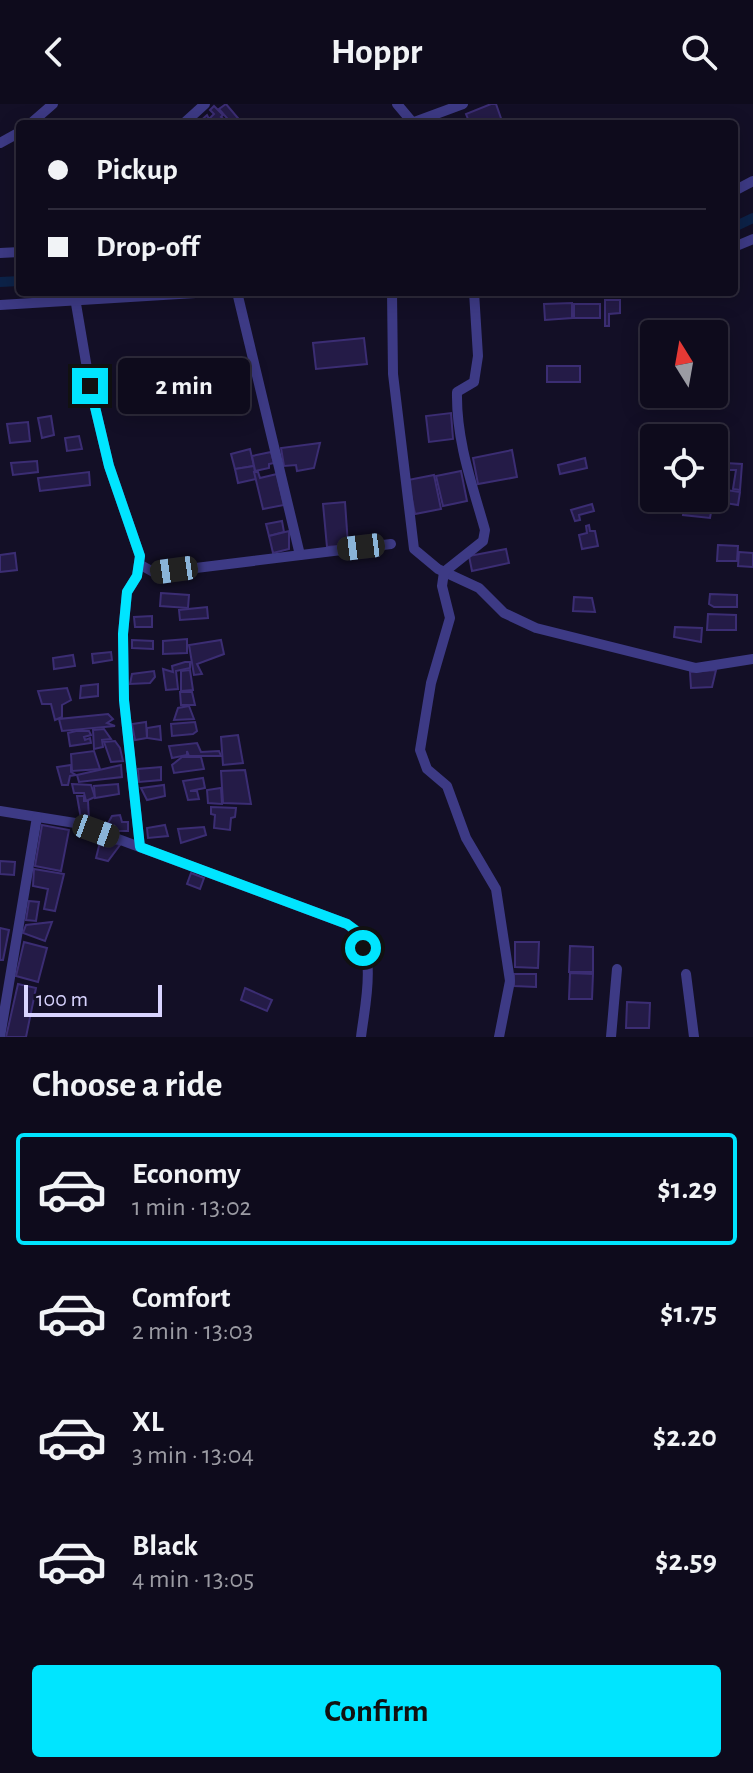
<!DOCTYPE html>
<html lang="en">
<head>
<meta charset="utf-8">
<style>
	:root { --surface:#0e0b1c; --page:#1c1929; --text:#f1f3f6; --muted:#9b9ba3; --line:#2e2b3b; --accent:#00e5ff }
	body { margin:0; font-family:"Alegreya Sans",sans-serif; background:var(--page); color:var(--text); height:100vh; display:flex; flex-direction:column; font-size:30px; white-space:nowrap }
	* { box-sizing:border-box; margin:0 }
	p { font-size:26px; color:var(--muted) }
	.icon { flex:none; width:44px; height:44px; fill:none; stroke:currentColor; stroke-width:2; stroke-linecap:round; stroke-linejoin:round }
	.map { position:relative; height:933px; overflow:hidden }
	.side { display:flex; flex-direction:column; background:var(--surface); flex:1 }
	.side>* { flex:none }
	.hud { position:absolute; left:16px; top:16px; width:722px; height:176px; border-radius:8px; box-shadow:0 4px 20px #0003,0 0 0 2px var(--line); display:grid; align-content:center; height:176px; padding:0 32px; background:var(--surface) }
	.needle { width:52px; rotate:349deg }
	.tools { position:absolute; left:640px; top:216px; display:grid; gap:16px }
	.tools a { display:grid; place-items:center; width:88px; height:88px; border-radius:8px; background:var(--surface); box-shadow:0 4px 20px #0003,0 0 0 2px var(--line); font-size:40px }
	.scale { position:absolute; left:24px; bottom:20px; width:138px; box-sizing:border-box; padding-left:8px; border:4px solid #d9d4ff; border-top:0; font-size:22px; line-height:28px; white-space:nowrap; color:#d9d4ff; -webkit-text-stroke:6px #130f26; paint-order:stroke }
	.end { position:absolute; width:36px; height:36px; margin:-18px; border:10px solid #00e5ff; background:#111; box-shadow:0 0 0 4px #111 }
	.from { border-radius:50% }
	.bubble { position:absolute; height:56px; border-radius:8px; background:var(--surface); box-shadow:0 4px 20px #0003,0 0 0 2px var(--line); font-size:26px; font-weight:700; line-height:56px; text-align:center }
	.car { position:absolute; width:24px; height:48px; margin:-24px -12px; border-radius:10px; box-shadow:0 0 6px 2px #0007; background:linear-gradient(#222 24%,#8ab4d8 0 40%,#222 0 76%,#8ab4d8 0 86%,#222 0) }
	.hud b { display:flex; align-items:center; gap:28px; height:76px; font-size:30px }
	.hud b+b { border-top:2px solid var(--line) }
	.hud i { width:20px; height:20px; background:var(--text) }
	ul { padding:0; list-style:none }
	li { display:flex; align-items:center; gap:24px; height:112px; margin:0 16px 12px; padding:0 16px; border:4px solid transparent; border-radius:8px }
	li div { flex:1 }
	li b { display:block; font-size:30px }
	li em { font-style:normal; font-weight:700 }
	li.active { border-color:var(--accent) }
	li>.icon { width:72px; height:72px; stroke-width:1.5 }
	h2 { padding:0 32px; font-size:36px; line-height:96px }
	.button { display:flex; gap:16px; margin-top:auto; padding:16px 32px }
	.button a { flex:1; height:92px; border-radius:8px; background:var(--accent); color:#111; font-size:32px; font-weight:700; line-height:92px; text-align:center }
	header { display:flex; justify-content:space-between; align-items:center; height:104px; padding:0 32px; background:var(--surface); font-size:36px; font-weight:700 }
	.map>svg:first-child { display:block }
	.lines { fill:none; stroke-linecap:round; stroke-linejoin:round }
	.canal { stroke:#0c2248; stroke-width:10 }
	.building { fill:#241b47; stroke:#3b2d73; stroke-width:2 }
	.minor { stroke:#3d3a85; stroke-width:10 }
	.route { stroke:#00e5ff; stroke-width:10 }
</style>
</head>
<body>
<header><svg class="icon" aria-label="back" viewBox="0 0 24 24"><path d="M15 5l-7 7 7 7"/></svg>Hoppr<svg class="icon" aria-label="search" viewBox="0 0 24 24"><circle cx="10" cy="10" r="6"/><path d="M15 15l6 6"/></svg></header>
<div class="map">
<svg width="753" height="933" viewBox="0 0 753 933">
	<rect width="100%" height="100%" fill="#130f26"/>
	<g class="lines">
		<g class="canal">
			<polyline points="734,123 753,114"/>
			<polyline points="0,178 20,177"/>
		</g>
	</g>
	<g class="building">
		<polygon points="226,0 243,20 232,20 219,5"/>
		<polygon points="491,0 496,0 503,20 470,20 466,10"/>
		<polygon points="214,2 223,11 221,13 230,20 197,20 207,11 209,15 214,10 210,6"/>
		<polygon points="605,196 620,196 620,209 609,210 609,222 605,222"/>
		<polygon points="572,199 572,214 545,216 544,200"/>
		<rect x="574" y="200" width="26" height="14"/>
		<polygon points="364,234 367,260 316,265 313,239"/>
		<rect x="547" y="262" width="33" height="16"/>
		<polygon points="451,309 453,335 429,338 426,312"/>
		<polygon points="51,312 54,331 42,334 38,314"/>
		<polygon points="28,318 30,337 10,339 7,320"/>
		<polygon points="79,332 82,345 67,347 65,334"/>
		<polygon points="320,339 314,364 297,367 296,361 284,362 281,344"/>
		<polygon points="250,345 254,362 235,365 231,350"/>
		<polygon points="512,346 517,373 478,380 473,354"/>
		<polygon points="271,348 274,359 269,360 269,364 255,367 252,352"/>
		<polygon points="585,354 587,364 560,370 558,361"/>
		<polygon points="37,357 38,368 13,371 11,359"/>
		<polygon points="725,359 742,360 740,386 733,385 736,366 724,366"/>
		<polygon points="254,362 256,375 238,379 235,365"/>
		<polygon points="461,367 467,397 443,402 436,372"/>
		<polygon points="89,368 90,381 40,387 38,374"/>
		<polygon points="254,368 258,368 260,374 277,370 284,401 263,405"/>
		<polygon points="434,371 441,405 415,410 408,376"/>
		<polygon points="726,386 740,388 738,401 725,399"/>
		<polygon points="345,398 348,441 327,443 323,400"/>
		<polygon points="592,400 594,407 579,411 580,416 575,417 571,406"/>
		<polygon points="684,400 712,403 710,414 683,411"/>
		<polygon points="282,417 284,428 269,432 266,420"/>
		<polygon points="589,421 590,427 595,427 598,442 582,445 579,431 587,429 586,422"/>
		<polygon points="289,427 289,445 273,449 269,432"/>
		<polygon points="718,441 738,442 737,457 717,457"/>
		<polygon points="506,445 509,459 472,467 469,452"/>
		<polygon points="739,448 753,449 753,463 738,462"/>
		<polygon points="15,449 17,466 0,468 0,451"/>
		<polygon points="161,489 189,491 188,504 160,502"/>
		<polygon points="710,490 737,491 737,503 714,503 709,500"/>
		<polygon points="574,493 592,494 595,508 573,507"/>
		<polygon points="207,503 208,514 180,516 179,506"/>
		<polygon points="708,510 736,511 736,526 707,526"/>
		<polygon points="152,512 152,523 135,523 134,513"/>
		<polygon points="675,523 702,524 701,538 674,533"/>
		<polygon points="187,535 187,549 163,550 163,537"/>
		<polygon points="132,536 153,537 153,545 132,544"/>
		<polygon points="221,536 224,550 197,560 202,570 194,571 189,541"/>
		<polygon points="111,548 112,556 93,559 92,550"/>
		<polygon points="73,551 75,562 54,565 53,554"/>
		<polygon points="185,558 190,558 190,564 176,567 178,585 166,586 163,565 173,568 172,562"/>
		<polygon points="190,566 193,586 181,587 181,567"/>
		<polygon points="716,566 712,583 691,584 690,568"/>
		<polygon points="154,567 155,573 150,579 130,580 132,570"/>
		<polygon points="98,580 98,592 80,594 81,582"/>
		<polygon points="67,584 71,596 62,601 62,613 55,616 51,600 42,600 38,587"/>
		<polygon points="180,588 192,588 195,601 181,601"/>
		<polygon points="189,602 194,615 174,616 178,604"/>
		<polygon points="108,610 113,615 107,619 115,622 62,627 59,615"/>
		<polygon points="146,618 147,634 135,636 132,620"/>
		<polygon points="195,618 197,627 193,630 172,632 171,620"/>
		<polygon points="160,622 161,636 147,634 147,624"/>
		<polygon points="104,625 111,635 102,636 103,643 94,645 93,626"/>
		<polygon points="76,627 89,627 91,631 84,633 85,636 90,634 91,639 70,642 68,629"/>
		<polygon points="238,631 243,659 223,661 221,633"/>
		<polygon points="115,637 120,644 123,657 111,658 104,638"/>
		<polygon points="197,639 201,648 219,647 221,652 189,652 187,647 187,651 172,654 169,642"/>
		<polygon points="94,647 100,665 72,667 71,650"/>
		<polygon points="182,653 201,653 204,665 174,669 172,661"/>
		<polygon points="71,661 71,668 76,671 70,672 68,681 62,681 57,663"/>
		<polygon points="121,661 122,673 79,678 77,671"/>
		<polygon points="161,663 161,676 139,678 138,665"/>
		<polygon points="245,666 251,700 223,699 221,667"/>
		<polygon points="203,674 205,684 190,687 197,687 199,695 188,696 183,677"/>
		<polygon points="72,680 91,681 95,693 86,697 84,689 74,689"/>
		<polygon points="118,680 119,690 95,694 94,682"/>
		<polygon points="164,681 165,692 147,696 141,684"/>
		<polygon points="221,684 222,700 208,699 207,686"/>
		<polygon points="77,692 84,692 84,697 88,697 89,716 81,715"/>
		<polygon points="211,703 236,704 235,713 231,714 230,726 214,724 215,711 211,710"/>
		<polygon points="120,711 122,718 128,718 128,727 117,727 114,721 114,724 107,721 112,712"/>
		<polygon points="42,721 69,726 61,767 35,762"/>
		<polygon points="165,721 168,732 148,734 147,724"/>
		<polygon points="204,723 206,731 181,739 178,725"/>
		<polygon points="101,734 120,741 108,757 96,754"/>
		<polygon points="0,757 15,758 14,771 0,770"/>
		<polygon points="34,765 64,770 55,807 44,805 48,785 33,782"/>
		<polygon points="191,769 204,774 200,785 187,780"/>
		<polygon points="29,797 39,798 36,817 26,816"/>
		<polygon points="52,818 45,837 23,829 26,821"/>
		<polygon points="0,824 9,826 3,856 0,856"/>
		<polygon points="24,838 47,844 38,878 16,872"/>
		<polygon points="515,838 539,838 538,864 515,863"/>
		<polygon points="570,842 593,843 593,868 569,868"/>
		<polygon points="570,869 593,870 592,895 569,895"/>
		<polygon points="514,870 536,870 536,883 514,882"/>
		<polygon points="18,880 36,884 26,933 6,933"/>
		<polygon points="245,884 272,896 267,907 241,896"/>
		<polygon points="627,898 650,899 649,924 626,924"/>
	</g>
	<g class="lines">
		<g class="minor">
			<polyline points="397,0 413,19"/>
			<polyline points="30,20 53,0"/>
			<polyline points="183,20 205,0"/>
			<polyline points="409,20 463,0"/>
			<polyline points="0,39 20,28"/>
			<polyline points="734,87 753,77"/>
			<polyline points="734,143 753,135"/>
			<polyline points="0,149 20,148"/>
			<polyline points="74,188 90,282 109,362 140,452 137,472 127,488 123,530 124,596 140,743"/>
			<polyline points="237,188 300,451"/>
			<polyline points="392,188 393,270 414,445 438,465 479,484 504,509 536,524 696,564 753,555"/>
			<path d="M 474,188 L 478,252 L 474,278 L 457,288 C 456,336 472,380 485,426 L 483,437 L 444,468 L 442,482 L 450,514 L 431,579 L 420,646 L 427,665 L 447,682 L 466,734 L 496,785 L 510,877 L 499,933"/>
			<polyline points="0,201 212,188"/>
			<polyline points="139,460 155,469 391,440"/>
			<path d="M 0,707 L 75,719 L 347,820 C 380,844 365,898 361,933"/>
			<polyline points="686,870 694,933"/>
			<polyline points="0,933 37,713"/>
			<polyline points="611,933 617,865"/>
		</g>
	</g>
	<g class="lines">
		<polyline class="route" points="90,282 109,362 140,452 137,472 127,488 123,530 124,596 140,743 347,820 358,828 363,844"/>
	</g>
</svg>
<div class="tools">
<a><svg class="needle" viewBox="-14 -14 28 28"><path d="M0-13l5 13h-10z" fill="#e53935"/><path d="M0 13l5-13h-10z" fill="#9b9ba3"/></svg></a>
<a><svg class="icon" aria-label="locate" viewBox="0 0 24 24"><circle cx="12" cy="12" r="6"/><path d="M12 2v4M12 18v4M2 12h4M18 12h4"/></svg></a>
</div>
<div class="scale">100 m</div>
<i class="end from" style="left:363px;top:844px"></i>
<i class="end" style="left:90px;top:282px"></i>
<div class="bubble" style="left:118px;top:254px;width:132px">2 min</div>
<i class="car" style="left:361px;top:443px;rotate:263deg"></i>
<i class="car" style="left:174px;top:466px;rotate:262deg"></i>
<i class="car" style="left:96px;top:727px;rotate:110deg"></i>
<div class="hud">
<b><i class="from"></i>Pickup</b>
<b><i></i>Drop-off</b>
</div>
</div>
<section class="side">
<h2>Choose a ride</h2>
<ul>
<li class="active"><svg class="icon" aria-label="car" viewBox="0 0 24 24"><path d="M5 17H2v-5l4-1 3-4h7l3 4 3 1v5h-3M9 17h6M6 11h13"/><circle cx="7" cy="17" r="2"/><circle cx="17" cy="17" r="2"/></svg><div><b>Economy</b><p>1 min · 13:02</p></div><em>$1.29</em></li>
<li><svg class="icon" aria-label="car" viewBox="0 0 24 24"><path d="M5 17H2v-5l4-1 3-4h7l3 4 3 1v5h-3M9 17h6M6 11h13"/><circle cx="7" cy="17" r="2"/><circle cx="17" cy="17" r="2"/></svg><div><b>Comfort</b><p>2 min · 13:03</p></div><em>$1.75</em></li>
<li><svg class="icon" aria-label="car" viewBox="0 0 24 24"><path d="M5 17H2v-5l4-1 3-4h7l3 4 3 1v5h-3M9 17h6M6 11h13"/><circle cx="7" cy="17" r="2"/><circle cx="17" cy="17" r="2"/></svg><div><b>XL</b><p>3 min · 13:04</p></div><em>$2.20</em></li>
<li><svg class="icon" aria-label="car" viewBox="0 0 24 24"><path d="M5 17H2v-5l4-1 3-4h7l3 4 3 1v5h-3M9 17h6M6 11h13"/><circle cx="7" cy="17" r="2"/><circle cx="17" cy="17" r="2"/></svg><div><b>Black</b><p>4 min · 13:05</p></div><em>$2.59</em></li>
</ul>
<div class="button"><a>Confirm</a></div>
</section>
</body>
</html>
